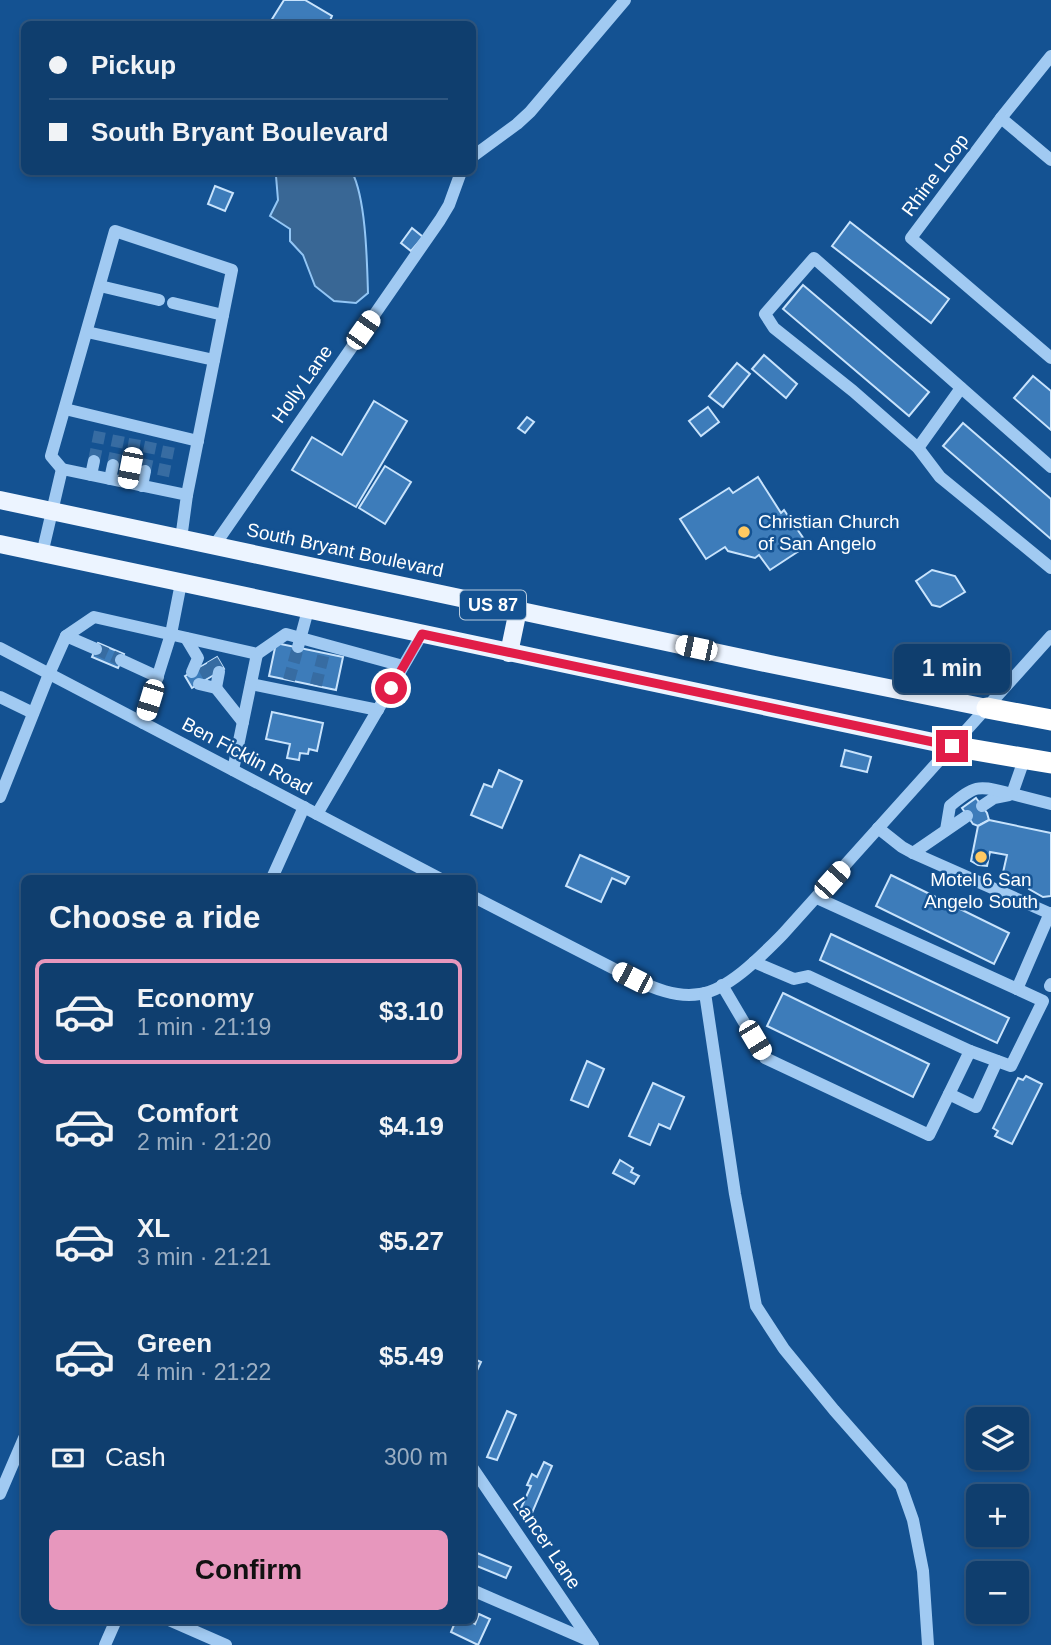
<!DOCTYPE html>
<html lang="en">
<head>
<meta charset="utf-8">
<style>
	:root { --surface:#0f3e6e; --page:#1d4976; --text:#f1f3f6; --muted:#9baec2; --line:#2f5781; --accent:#e797bd }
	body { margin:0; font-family:Arial,sans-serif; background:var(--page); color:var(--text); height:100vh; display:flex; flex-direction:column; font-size:26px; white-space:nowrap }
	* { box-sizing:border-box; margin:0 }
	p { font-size:23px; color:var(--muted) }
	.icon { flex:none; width:38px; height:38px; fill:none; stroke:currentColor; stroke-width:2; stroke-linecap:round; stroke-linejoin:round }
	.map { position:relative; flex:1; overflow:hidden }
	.side { position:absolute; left:21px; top:875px; width:455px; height:749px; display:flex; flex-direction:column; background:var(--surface); border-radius:10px; box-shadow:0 4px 10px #0003,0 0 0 2px var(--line) }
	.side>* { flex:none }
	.guide { position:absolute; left:21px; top:21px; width:455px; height:154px; border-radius:10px; box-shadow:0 4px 10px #0003,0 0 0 2px var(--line); display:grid; align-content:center; height:154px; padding:0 28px; background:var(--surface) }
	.tools { position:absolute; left:966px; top:1407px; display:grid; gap:14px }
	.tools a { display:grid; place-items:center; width:63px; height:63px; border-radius:10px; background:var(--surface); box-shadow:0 4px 10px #0003,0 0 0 2px var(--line); font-size:35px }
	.end { position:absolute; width:32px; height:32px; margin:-16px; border:9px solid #e11d48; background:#fff; box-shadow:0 0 0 4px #fff }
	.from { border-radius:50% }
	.bubble { position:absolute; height:49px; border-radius:10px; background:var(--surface); box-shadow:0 4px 10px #0003,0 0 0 2px var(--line); font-size:23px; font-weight:700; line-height:49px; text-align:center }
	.car { position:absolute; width:21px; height:42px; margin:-21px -10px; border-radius:9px; box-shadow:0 0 5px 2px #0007; background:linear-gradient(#fff 24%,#345 0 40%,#fff 0 76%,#345 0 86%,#fff 0) }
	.guide b { display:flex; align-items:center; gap:24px; height:66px; font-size:26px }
	.guide b+b { border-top:2px solid var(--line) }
	.guide i { width:18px; height:18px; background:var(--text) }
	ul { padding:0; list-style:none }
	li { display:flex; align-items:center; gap:21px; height:105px; margin:0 14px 10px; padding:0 14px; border:4px solid transparent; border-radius:10px }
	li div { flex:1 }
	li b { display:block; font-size:26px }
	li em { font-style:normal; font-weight:700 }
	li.on { border-color:var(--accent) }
	li>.icon { width:63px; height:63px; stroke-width:1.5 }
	h2 { padding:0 28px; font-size:32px; line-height:84px }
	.pay { display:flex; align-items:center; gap:18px; height:77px; padding:0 28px; font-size:26px }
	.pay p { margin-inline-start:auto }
	.primary-button { display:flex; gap:14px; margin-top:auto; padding:14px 28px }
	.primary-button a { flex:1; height:80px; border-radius:10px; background:var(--accent); color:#111; font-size:28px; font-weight:700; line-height:80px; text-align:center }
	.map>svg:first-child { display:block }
	.water { fill:#396795; stroke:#93c6f5; stroke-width:2 }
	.building { fill:#3d7cba; stroke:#c8e3fc; stroke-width:2 }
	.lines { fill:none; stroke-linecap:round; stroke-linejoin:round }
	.minor-tunnel { stroke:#376ca2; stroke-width:12; stroke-dasharray:12 6; stroke-linecap:butt }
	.minor { stroke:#a1caf2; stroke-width:12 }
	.major { stroke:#ecf4ff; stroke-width:18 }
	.highway { stroke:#fff; stroke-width:21 }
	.route { stroke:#e11d48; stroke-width:9 }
	.poi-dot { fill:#ffc962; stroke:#145292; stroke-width:2.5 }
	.labels { text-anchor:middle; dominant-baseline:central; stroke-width:5; stroke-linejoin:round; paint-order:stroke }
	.shield { fill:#145292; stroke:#b8cbde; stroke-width:2 }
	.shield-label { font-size:18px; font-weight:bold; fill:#fff }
	.street-label { font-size:19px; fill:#fff; stroke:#145292 }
	.poi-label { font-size:19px; fill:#fff; stroke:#145292; text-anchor:start }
</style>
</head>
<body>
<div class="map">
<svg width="1051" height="1645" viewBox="0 0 1051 1645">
	<rect width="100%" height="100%" fill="#145292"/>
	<path class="water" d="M 282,172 L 352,172 C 366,199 367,261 368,293 L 356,303 L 334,301 L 315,286 L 303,255 L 290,241 L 290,229 L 270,216 L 278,200 L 276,176 Z"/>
	<g class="building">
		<polygon points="284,0 305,0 332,16 329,23 332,24 269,24"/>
		<polygon points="215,186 233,193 225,211 208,204"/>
		<polygon points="850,222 949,299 931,323 832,246"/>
		<polygon points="412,228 423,237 411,251 401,243"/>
		<polygon points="803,285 929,392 909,416 783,309"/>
		<polygon points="764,355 797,384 786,398 752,369"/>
		<polygon points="737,363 750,374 723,407 709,396"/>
		<polygon points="1033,376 1051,391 1051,430 1014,398"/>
		<polygon points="374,401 407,421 356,507 292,470 312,437 342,455"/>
		<polygon points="708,407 719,422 701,436 689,421"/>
		<polygon points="527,417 534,422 525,433 518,428"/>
		<polygon points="963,423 1051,499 1051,539 943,446"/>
		<polygon points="385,466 411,482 385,524 359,508"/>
		<polygon points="758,477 781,513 784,510 808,545 770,570 759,555 755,558 728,551 725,547 706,559 680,519 729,488 733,493"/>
		<polygon points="932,570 955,576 965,592 940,607 932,605 916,581"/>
		<polygon points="98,643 124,654 118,668 92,657"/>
		<polygon points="276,643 343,657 336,690 269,676"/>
		<polygon points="217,657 224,669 192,688 185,676"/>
		<polygon points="272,712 323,723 317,751 309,749 308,754 300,753 299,760 287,758 290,744 266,739"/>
		<polygon points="845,750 871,757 867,772 841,766"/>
		<polygon points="499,770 522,781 502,828 471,815 484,784 492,787"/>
		<polygon points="976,798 987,813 989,820 978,826 973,824 962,808"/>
		<polygon points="989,820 1051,833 1051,896 1043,897 1029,889 1031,882 1002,877 1007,855 990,852 987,866 978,865 971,861 978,826"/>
		<polygon points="580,855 629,877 625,884 612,878 601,902 566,886"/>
		<polygon points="891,875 1009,933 994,964 876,906"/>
		<polygon points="831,934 1009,1018 997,1043 820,960"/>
		<polygon points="783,993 929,1064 913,1097 767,1026"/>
		<polygon points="587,1061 604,1069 588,1107 571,1100"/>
		<polygon points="1026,1076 1042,1084 1012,1144 995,1136 998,1131 993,1128 1018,1078 1023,1080"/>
		<polygon points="653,1083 684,1097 670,1129 659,1124 650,1145 629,1136"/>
		<polygon points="620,1160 633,1168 631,1172 639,1176 634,1184 613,1173"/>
		<polygon points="472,1358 481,1362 472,1381"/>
		<polygon points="507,1411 516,1415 497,1460 487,1457"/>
		<polygon points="544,1462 552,1466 532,1513 521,1508 531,1486 527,1485 532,1474 537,1477"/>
		<polygon points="472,1551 511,1567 506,1578 472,1564"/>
		<polygon points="479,1614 490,1619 478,1645 451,1632 456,1620 468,1620 475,1624"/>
	</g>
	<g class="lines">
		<g class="minor-tunnel">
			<polyline points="94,461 100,431"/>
			<polyline points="113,465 119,435"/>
			<polyline points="130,468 135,439"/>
			<polyline points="145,471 151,442"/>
			<polyline points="163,476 169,446"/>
			<polyline points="96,649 121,660"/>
			<polyline points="212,660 219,672"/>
			<polyline points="203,666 209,677"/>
			<polyline points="289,680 298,647"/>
			<polyline points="316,685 324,653"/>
		</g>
		<g class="minor">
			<polyline points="1051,56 1001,118 911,238 1051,358"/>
			<polyline points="1001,118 1051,160"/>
			<polyline points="472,157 517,124 530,112 625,0"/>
			<polyline points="100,286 159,300"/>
			<polyline points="173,303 223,315"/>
			<polyline points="87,332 214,360"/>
			<polyline points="65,409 198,441"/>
			<polyline points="918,448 961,388"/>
			<polyline points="1051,467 814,258 765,314 774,328 853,391 918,448 940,477 1051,568"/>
			<polyline points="62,469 51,456 115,231 232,270 187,495"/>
			<polyline points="91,475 94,461"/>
			<polyline points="110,479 113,465"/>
			<polyline points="127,483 130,468"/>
			<polyline points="142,486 145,471"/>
			<polyline points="214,546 440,220 449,205 461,172"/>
			<polyline points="42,554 62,469 187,495 181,539"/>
			<polyline points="66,636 96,649"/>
			<polyline points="186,638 198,658 192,672"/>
			<polyline points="298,647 308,610"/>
			<polyline points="0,648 439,878"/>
			<polyline points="257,654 286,634 403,666"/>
			<polyline points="121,660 158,677"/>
			<polyline points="199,684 216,688 243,722"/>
			<polyline points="251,684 378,710"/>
			<polyline points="216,688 219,672"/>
			<polyline points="0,697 33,713"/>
			<polyline points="143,723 171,634 181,583"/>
			<polyline points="1025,757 1012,794 1051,804"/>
			<polyline points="0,797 49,674 66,636 94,617 257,654 233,770"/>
			<polyline points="982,806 994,798 1009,795"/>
			<polyline points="317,814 422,634"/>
			<polyline points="878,828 902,847 913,853 1051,914"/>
			<path d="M 946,830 L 950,806 C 978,783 978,786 1012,794"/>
			<polyline points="913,853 967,816"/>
			<polyline points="272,878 304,807"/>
			<path d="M 472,896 L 632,978 C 653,988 676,998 700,994 C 729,990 763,954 783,934 L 1051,636"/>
			<polyline points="817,898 1017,989 1050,913"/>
			<polyline points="754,962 794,979 808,976 970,1051"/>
			<polyline points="722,985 765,1058 929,1135 970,1051 1011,1066 1043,1001 1017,989"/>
			<polyline points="1050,986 1051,984"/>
			<polyline points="705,993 735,1194 756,1306 784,1349 834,1410 901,1486 913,1520 923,1571 928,1645"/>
			<polyline points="949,1094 976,1107 997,1061"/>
			<polyline points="472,1467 593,1645"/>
			<polyline points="0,1494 24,1438"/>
			<polyline points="472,1590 590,1641"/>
			<polyline points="169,1620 226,1645"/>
			<polyline points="105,1645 116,1620"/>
		</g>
		<g class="major">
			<polyline points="0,500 770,664 987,708"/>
			<polyline points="0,544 952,746"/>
			<polyline points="509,653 518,610"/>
		</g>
		<g class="highway">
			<polyline points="987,708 1051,720"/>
			<polyline points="952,746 1051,763"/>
		</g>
	</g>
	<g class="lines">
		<polyline class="route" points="391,688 422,634 952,746"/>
	</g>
	<g class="poi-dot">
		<circle cx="744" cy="532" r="7"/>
		<circle cx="981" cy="857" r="7"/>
	</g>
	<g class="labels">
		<rect class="shield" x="460" y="590.5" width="66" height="29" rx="5"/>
		<g class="shield-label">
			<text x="493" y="605">US 87</text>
		</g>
		<g class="street-label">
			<text transform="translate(935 175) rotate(-53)">Rhine Loop</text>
			<text transform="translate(302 384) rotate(-55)">Holly Lane</text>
			<text transform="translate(345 550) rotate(12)">South Bryant Boulevard</text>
			<text transform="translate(247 756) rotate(28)">Ben Ficklin Road</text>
			<text transform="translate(547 1543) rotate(56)">Lancer Lane</text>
		</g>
		<g class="poi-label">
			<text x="758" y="521">Christian Church<tspan x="758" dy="22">of San Angelo</tspan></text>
			<text x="981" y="879" text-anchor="middle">Motel 6 San<tspan x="981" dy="22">Angelo South</tspan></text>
		</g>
	</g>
</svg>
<div class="tools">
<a><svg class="icon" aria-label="layers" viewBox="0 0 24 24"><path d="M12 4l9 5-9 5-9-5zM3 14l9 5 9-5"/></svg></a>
<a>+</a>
<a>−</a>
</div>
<i class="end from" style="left:391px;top:688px"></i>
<i class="end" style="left:952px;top:746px"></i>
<div class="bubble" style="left:894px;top:644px;width:116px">1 min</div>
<i class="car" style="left:363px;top:330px;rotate:35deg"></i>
<i class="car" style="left:130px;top:468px;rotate:191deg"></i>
<i class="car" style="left:696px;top:648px;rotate:282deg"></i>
<i class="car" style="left:150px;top:700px;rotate:197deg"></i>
<i class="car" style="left:832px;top:880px;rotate:42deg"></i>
<i class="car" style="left:632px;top:978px;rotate:297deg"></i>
<i class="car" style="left:755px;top:1040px;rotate:149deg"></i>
<div class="guide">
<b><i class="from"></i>Pickup</b>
<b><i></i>South Bryant Boulevard</b>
</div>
<section class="side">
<h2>Choose a ride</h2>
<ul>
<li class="on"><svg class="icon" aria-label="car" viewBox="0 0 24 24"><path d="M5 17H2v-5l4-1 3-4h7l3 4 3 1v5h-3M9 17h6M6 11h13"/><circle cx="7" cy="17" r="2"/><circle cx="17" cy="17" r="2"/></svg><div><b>Economy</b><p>1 min · 21:19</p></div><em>$3.10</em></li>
<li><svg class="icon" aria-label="car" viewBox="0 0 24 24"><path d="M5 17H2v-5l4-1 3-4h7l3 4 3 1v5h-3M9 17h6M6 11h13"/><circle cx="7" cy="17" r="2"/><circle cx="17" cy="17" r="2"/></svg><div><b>Comfort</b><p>2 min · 21:20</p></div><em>$4.19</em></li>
<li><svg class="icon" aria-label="car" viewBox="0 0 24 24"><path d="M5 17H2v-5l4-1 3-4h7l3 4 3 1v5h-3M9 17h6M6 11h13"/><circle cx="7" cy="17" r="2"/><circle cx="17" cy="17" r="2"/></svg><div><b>XL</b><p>3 min · 21:21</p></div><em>$5.27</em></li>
<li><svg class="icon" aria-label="car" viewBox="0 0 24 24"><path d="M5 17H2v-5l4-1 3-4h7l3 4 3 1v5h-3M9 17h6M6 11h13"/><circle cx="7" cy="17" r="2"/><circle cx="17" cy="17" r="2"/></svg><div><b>Green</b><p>4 min · 21:22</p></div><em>$5.49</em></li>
</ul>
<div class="pay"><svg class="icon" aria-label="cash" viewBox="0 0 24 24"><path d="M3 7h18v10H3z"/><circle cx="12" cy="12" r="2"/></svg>Cash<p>300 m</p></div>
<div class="primary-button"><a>Confirm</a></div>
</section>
</div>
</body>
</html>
